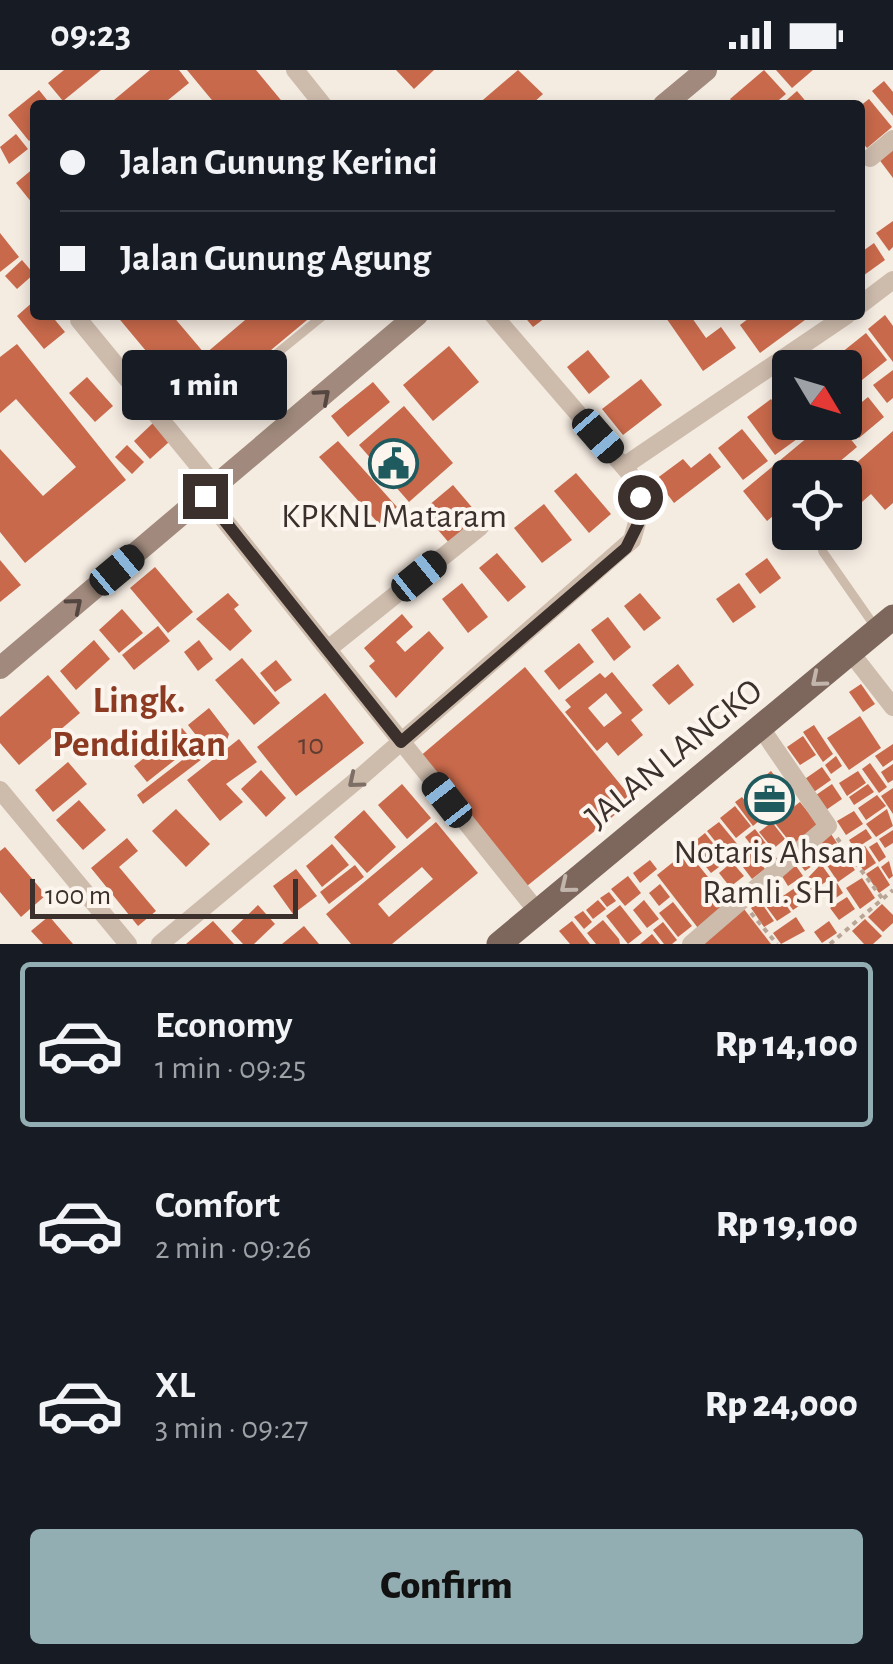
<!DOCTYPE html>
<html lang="en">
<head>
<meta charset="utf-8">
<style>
	:root { --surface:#171b24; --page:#20242c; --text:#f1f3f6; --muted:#9ea1a6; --line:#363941; --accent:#92aeb2 }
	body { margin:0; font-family:"Alegreya Sans",sans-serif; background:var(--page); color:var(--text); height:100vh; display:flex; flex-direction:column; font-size:38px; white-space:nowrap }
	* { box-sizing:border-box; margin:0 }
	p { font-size:32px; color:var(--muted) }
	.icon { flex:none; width:55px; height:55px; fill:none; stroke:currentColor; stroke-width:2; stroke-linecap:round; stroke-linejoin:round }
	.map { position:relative; height:874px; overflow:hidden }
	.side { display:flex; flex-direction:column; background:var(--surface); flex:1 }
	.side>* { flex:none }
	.banner { position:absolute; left:30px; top:30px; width:835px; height:220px; border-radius:10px; box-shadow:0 5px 15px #0003; display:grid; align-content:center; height:220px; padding:0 30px; background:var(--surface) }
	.needle { width:65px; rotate:128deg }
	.controls { position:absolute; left:772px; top:280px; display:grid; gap:20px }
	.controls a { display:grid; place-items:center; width:90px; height:90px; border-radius:10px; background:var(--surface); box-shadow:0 5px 15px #0003; font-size:50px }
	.scale { position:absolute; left:30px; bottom:25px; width:268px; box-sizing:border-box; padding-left:10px; border:5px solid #3b302b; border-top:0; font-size:28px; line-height:35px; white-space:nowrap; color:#3b302b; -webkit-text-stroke:8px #fbf5ee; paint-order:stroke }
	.end { position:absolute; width:45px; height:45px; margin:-22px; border:12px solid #3b302b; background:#fff; box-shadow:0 0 0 5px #fff }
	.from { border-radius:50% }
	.bubble { position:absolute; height:70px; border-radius:10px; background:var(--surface); box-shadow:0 5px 15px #0003; font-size:32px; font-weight:800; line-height:70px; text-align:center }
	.car { position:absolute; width:30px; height:60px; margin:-30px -15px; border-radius:12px; box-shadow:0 0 8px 2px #0007; background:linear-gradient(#222 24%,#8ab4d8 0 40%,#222 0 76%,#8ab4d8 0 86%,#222 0) }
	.banner b { display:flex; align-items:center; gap:35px; height:95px; font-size:38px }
	.banner b+b { border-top:2px solid var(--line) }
	.banner i { width:25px; height:25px; background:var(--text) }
	ul { padding:18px 0 0; list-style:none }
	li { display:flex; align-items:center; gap:30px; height:165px; margin:0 20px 15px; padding:0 10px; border:5px solid transparent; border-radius:10px }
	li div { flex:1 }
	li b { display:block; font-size:38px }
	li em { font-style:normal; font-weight:800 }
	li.active { border-color:var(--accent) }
	li>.icon { width:90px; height:90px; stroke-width:1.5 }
	.button { display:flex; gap:20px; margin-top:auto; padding:20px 30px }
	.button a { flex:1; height:115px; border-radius:10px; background:var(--accent); color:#111; font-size:40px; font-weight:800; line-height:115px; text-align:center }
	.status { display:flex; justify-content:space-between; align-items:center; height:70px; padding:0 50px; background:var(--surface); direction:ltr }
	.status svg { height:28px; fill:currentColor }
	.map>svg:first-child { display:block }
	.building { fill:#c8694b; fill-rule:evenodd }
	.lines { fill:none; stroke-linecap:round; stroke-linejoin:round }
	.path { stroke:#b9a596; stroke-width:4; stroke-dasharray:5 5; stroke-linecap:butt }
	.service { stroke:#cdbbac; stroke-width:9 }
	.minor { stroke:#cdbbac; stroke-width:18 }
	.secondary { stroke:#a18a7d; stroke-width:22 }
	.primary { stroke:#7d675c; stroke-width:25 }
	.oneway { stroke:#544640 }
	.oneway2 { stroke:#c2b5ac }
	.oneway3 { stroke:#7d6f65 }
	.route { stroke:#3b302b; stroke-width:12 }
	.labels { text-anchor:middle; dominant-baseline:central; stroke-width:8; stroke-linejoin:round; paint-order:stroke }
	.number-label { font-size:30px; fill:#5e3e33 }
	.poi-label { font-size:35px; fill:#3b302b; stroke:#fbf5ee }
	.street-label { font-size:35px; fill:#3b302b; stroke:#fbf5ee }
	.neighbourhood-label { font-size:38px; font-weight:bold; fill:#8c3b22; stroke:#fbf5ee }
</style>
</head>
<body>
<div class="status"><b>09:23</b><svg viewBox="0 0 49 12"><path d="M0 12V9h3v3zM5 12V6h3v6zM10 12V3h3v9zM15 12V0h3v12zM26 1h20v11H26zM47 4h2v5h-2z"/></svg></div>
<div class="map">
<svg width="893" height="874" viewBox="0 0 893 874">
	<rect width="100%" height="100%" fill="#f4ebe1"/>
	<g class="building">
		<polygon points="64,0 101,0 63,31 48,13"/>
		<polygon points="150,0 179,0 189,13 162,35 108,35"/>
		<polygon points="187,0 256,0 285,35 216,35"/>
		<polygon points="396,0 434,0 414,19"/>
		<polygon points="518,0 543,24 531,35 477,35"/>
		<polygon points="764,0 786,24 773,35 735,35 730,29"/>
		<polygon points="776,0 813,0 792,18"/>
		<polygon points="884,11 893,22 893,46 872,21"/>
		<polygon points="39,20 51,35 35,35 35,67 29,71 8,45"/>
		<polygon points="797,21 809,35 781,35"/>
		<polygon points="869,29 892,57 867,78 860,70 860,36"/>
		<polygon points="16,64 28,79 9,94 0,77"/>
		<polygon points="893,77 893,108 878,88"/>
		<polygon points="35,97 35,130 32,133 16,113"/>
		<polygon points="893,151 893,177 889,181 876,163"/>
		<polygon points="0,163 19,187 0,202"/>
		<polygon points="874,173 885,190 860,208 860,183"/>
		<polygon points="22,190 34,204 17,219 5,206"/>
		<polygon points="35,230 35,245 51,245 65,262 44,279 17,246"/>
		<polygon points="116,245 172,245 205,284 251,245 313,245 197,342"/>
		<polygon points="523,245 549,245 533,257"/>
		<polygon points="664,245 690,245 706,268 721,257 736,278 703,301"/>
		<polygon points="753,245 802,245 805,250 760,283 740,255"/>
		<polygon points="885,245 893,256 893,292 868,259"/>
		<polygon points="866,263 887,290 862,310 841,283"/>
		<polygon points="17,274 126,410 25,493 0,462 0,379 43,426 76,397 16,329 0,343 0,287"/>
		<polygon points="449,276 479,312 433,351 403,315"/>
		<polygon points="588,280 610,307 589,324 567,297"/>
		<polygon points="893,300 893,328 887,333 873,315"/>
		<polygon points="87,307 113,336 95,352 69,323"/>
		<polygon points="641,309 662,335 623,365 602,339"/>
		<polygon points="373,312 390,332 348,367 331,346"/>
		<polygon points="868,327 884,347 859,368 845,346"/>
		<polygon points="771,329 787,351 815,356 775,385 747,347"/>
		<polygon points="404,336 453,393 409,432 359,375"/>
		<polygon points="826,352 837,352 857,377 820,408 790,408 790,432 767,451 743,421"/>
		<polygon points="153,353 169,372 150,389 134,371"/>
		<polygon points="742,359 768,391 743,410 718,378"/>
		<polygon points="893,361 893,433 885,440 871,424 845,447 845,408 839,408"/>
		<polygon points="338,371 397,437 379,454 319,387"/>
		<polygon points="127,375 144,392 132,404 115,387"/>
		<polygon points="710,383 721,397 674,433 656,409 683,389 691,398"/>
		<polygon points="576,403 611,444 589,463 554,421"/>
		<polygon points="453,415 481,448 450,474 422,441"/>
		<polygon points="544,434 572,470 542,493 514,458"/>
		<polygon points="497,483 526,517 508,532 479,498"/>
		<polygon points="767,488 781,508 760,524 745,504"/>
		<polygon points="0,490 21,515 0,532"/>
		<polygon points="155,497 193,542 168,563 130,518"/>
		<polygon points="462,513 488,547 468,563 442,529"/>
		<polygon points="739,513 756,537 733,553 716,529"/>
		<polygon points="228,523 239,535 234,539 252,561 230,581 196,549"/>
		<polygon points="640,523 661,548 644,561 624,536"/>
		<polygon points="122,539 143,563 119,583 99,560"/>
		<polygon points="402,544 413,557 396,572 405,582 429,561 444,578 396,628 369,596 375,591 364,578"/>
		<polygon points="608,547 631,577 614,591 591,560"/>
		<polygon points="158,556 170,571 134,600 122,585"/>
		<polygon points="94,570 110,589 76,620 60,601"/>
		<polygon points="199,570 213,589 198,601 184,582"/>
		<polygon points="579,573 594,592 559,620 544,601"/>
		<polygon points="242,588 280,633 254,655 215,610"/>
		<polygon points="276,590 292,610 275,622 260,603"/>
		<polygon points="678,594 694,615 669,635 652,615"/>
		<polygon points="525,597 633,730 527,816 418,688"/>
		<path d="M 612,602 L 643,640 L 631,650 L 643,665 L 618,686 L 607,672 L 597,681 L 565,642 L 571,637 L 565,630 L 600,603 L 605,608 ZM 606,623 L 622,643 L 604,657 L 588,638 Z"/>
		<polygon points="48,605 80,643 19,695 0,673 0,647"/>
		<polygon points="861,614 875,634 863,642 849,622"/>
		<polygon points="325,623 364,673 296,726 257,677"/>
		<polygon points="209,638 229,664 227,670 143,734 137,725 203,674 188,655"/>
		<polygon points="860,646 881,678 849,700 827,668"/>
		<polygon points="814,655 833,684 823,692 803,662"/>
		<polygon points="182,658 195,674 147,712 134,696"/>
		<polygon points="803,666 816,685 800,695 787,677"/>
		<polygon points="239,669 257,692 226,714 243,732 220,751 187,710"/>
		<polygon points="893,674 893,690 883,697 875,686"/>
		<polygon points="836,686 842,696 831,704 825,695"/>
		<polygon points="68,692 87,714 53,742 35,720"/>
		<polygon points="870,693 887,717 879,723 862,699"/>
		<polygon points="893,694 893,710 888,713 881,702"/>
		<polygon points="822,697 831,710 811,724 802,711"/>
		<polygon points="261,700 286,728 266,747 241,719"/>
		<polygon points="771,701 794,731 768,751 745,722"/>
		<polygon points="858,701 866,713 847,726 839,713"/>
		<polygon points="402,714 431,748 407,769 378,735"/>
		<polygon points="832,714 842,729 826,740 816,725"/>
		<polygon points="868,714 874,722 854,735 849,727"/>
		<polygon points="893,718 893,744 881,726"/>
		<polygon points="877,725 886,736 866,750 858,738"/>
		<polygon points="742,727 760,750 753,756 735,732"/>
		<polygon points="79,730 106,760 83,780 56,750"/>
		<polygon points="800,732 819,756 793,776 774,752"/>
		<polygon points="735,736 751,756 736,768 720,748"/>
		<polygon points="176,739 210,774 186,797 152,761"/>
		<polygon points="887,739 893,756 876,767 866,754"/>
		<polygon points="364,740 396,777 367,803 334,767"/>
		<polygon points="854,741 863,754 846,765 837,751"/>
		<path d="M 436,752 L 478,803 L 392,874 L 351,874 L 326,844 ZM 422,797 L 433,809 L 389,847 L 378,834 Z"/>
		<polygon points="719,752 738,775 726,785 707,761"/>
		<polygon points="772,752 785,769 773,779 759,762"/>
		<polygon points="755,759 768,776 758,784 745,767"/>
		<polygon points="866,759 872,768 855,779 849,770"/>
		<polygon points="893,760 893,773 885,778 879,769"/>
		<polygon points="705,763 727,791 711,803 689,776"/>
		<polygon points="831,764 855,800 838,812 814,776"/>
		<polygon points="127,768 138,781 119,797 156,841 138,856 91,798"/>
		<polygon points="877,772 886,787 879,792 869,777"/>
		<polygon points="332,774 349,795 322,817 306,796"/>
		<polygon points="747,775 765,799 752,809 734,785"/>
		<polygon points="865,776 876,793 864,801 852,784"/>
		<polygon points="5,777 46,825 21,847 0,822 0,781"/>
		<polygon points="769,778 778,790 769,797 760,785"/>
		<polygon points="811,779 819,791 805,801 796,789"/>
		<polygon points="687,781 729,833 698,858 657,805"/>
		<polygon points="650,790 657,799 640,813 633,803"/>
		<polygon points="889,791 893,806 889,809 881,797"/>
		<polygon points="732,792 744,806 730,817 719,803"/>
		<polygon points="794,793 803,806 788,816 780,803"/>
		<polygon points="821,794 831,808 817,818 821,823 815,827 805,811"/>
		<polygon points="355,795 364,807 329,834 320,822"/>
		<polygon points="878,796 890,815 879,823 866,804"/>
		<polygon points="296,799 317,826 293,844 273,816"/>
		<polygon points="628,806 641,823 625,836 611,819"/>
		<polygon points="862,808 875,828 860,839 846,818"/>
		<polygon points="802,813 812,827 793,840 783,826"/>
		<polygon points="837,813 843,823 830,832 824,822"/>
		<polygon points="660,814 670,827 659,836 649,823"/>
		<polygon points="774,818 791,842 777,851 760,828"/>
		<polygon points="609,822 616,831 607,837 600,828"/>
		<polygon points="847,827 855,839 839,850 830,838"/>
		<polygon points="598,830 606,839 593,849 586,840"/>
		<polygon points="644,830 659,849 647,858 633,840"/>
		<polygon points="760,831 774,851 764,857 751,838"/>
		<polygon points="673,832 692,856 678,867 659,843"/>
		<polygon points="882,834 893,845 893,853 883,862 868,847"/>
		<polygon points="258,835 275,854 254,874 243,874 231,861"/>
		<polygon points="620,835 642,863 628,874 606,846"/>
		<polygon points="744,839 771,874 700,874"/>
		<polygon points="583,841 592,852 584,859 574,847"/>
		<polygon points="49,846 73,874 43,874 31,861"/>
		<polygon points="796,847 805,861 781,874 773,863"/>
		<polygon points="865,849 882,866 873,874 864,874 852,861"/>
		<polygon points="603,850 619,869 620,874 596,874 587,863"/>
		<polygon points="213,851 234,874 186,874"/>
		<polygon points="572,851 590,874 570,874 559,861"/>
		<polygon points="829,851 837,863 822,873 814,862"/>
		<polygon points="663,852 677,870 672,874 664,874 653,860"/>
		<polygon points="304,856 319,874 282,874"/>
		<polygon points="652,864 660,874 640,874"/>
	</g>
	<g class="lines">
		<g class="path">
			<polyline points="837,768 882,828"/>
			<polyline points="751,843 777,874"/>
			<polyline points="830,874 893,820"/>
		</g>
		<g class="service">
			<polyline points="265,293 324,245"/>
			<polyline points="818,462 823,482 876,558"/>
		</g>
		<g class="minor">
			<polyline points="295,0 323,35"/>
			<polyline points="870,88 893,69"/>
			<polyline points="860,235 893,210"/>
			<polyline points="79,250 216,417"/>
			<polyline points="624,396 847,245"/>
			<polyline points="205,426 537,841"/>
			<polyline points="328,579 480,457"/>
			<polyline points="851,583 893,637"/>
			<polyline points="0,720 128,874"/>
			<polyline points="160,874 363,705 632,470 641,439 630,404 493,245"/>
			<polyline points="691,874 828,756 761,658"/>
		</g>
		<g class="secondary">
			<polyline points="664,35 706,0"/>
			<polyline points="0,598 417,245"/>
		</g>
		<polyline class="primary" points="499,874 893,547"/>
	</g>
	<defs><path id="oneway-chevron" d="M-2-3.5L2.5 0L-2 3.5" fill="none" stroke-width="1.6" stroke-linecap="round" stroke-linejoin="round" transform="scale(2.5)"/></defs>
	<g class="oneway">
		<use href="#oneway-chevron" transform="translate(323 326) rotate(-41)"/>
		<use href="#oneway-chevron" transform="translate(75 535) rotate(-40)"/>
	</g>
	<g class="oneway2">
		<use href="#oneway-chevron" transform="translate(818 610) rotate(140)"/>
		<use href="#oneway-chevron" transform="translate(567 816) rotate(141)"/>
	</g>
	<use class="oneway3" href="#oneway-chevron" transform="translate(355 711) rotate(140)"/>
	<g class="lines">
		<polyline class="route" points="205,426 401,672 626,478 640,450 640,427"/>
	</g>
	<defs>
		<symbol id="civic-ring" viewBox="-11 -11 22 22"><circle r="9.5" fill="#fbf5ee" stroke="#1f5a5e" stroke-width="1.5"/><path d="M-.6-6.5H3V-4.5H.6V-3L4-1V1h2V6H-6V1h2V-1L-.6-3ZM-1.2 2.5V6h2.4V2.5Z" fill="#1f5a5e"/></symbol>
		<symbol id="office-ring" viewBox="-11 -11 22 22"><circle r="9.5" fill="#fbf5ee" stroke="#1f5a5e" stroke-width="1.5"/><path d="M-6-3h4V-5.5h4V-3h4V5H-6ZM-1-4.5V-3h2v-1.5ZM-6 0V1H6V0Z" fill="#1f5a5e"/></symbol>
	</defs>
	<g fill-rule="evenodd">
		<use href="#civic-ring" x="366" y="366" width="55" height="55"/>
		<use href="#office-ring" x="742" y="702" width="55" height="55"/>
	</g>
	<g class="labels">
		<g class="number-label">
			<text x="311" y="675">10</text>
		</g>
		<g class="poi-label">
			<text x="394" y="446">KPKNL Mataram</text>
			<text x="769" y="782">Notaris Ahsan<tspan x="769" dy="40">Ramli. SH</tspan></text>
		</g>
		<g class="street-label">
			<text transform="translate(674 684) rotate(-39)">JALAN LANGKO</text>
		</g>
		<g class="neighbourhood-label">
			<text x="139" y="631">Lingk.<tspan x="139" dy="44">Pendidikan</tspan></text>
		</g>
	</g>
</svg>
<div class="controls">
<a><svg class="needle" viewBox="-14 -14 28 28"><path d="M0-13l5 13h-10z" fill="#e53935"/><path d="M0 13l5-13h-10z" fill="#9ea1a6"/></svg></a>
<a><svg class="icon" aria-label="locate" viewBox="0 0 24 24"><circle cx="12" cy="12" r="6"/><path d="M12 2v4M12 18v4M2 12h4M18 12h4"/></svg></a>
</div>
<div class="scale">100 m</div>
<i class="end from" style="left:640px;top:427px"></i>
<i class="end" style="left:205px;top:426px"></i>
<div class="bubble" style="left:122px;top:280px;width:165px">1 min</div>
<i class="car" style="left:598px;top:366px;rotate:139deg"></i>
<i class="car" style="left:117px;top:500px;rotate:50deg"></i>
<i class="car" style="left:419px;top:506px;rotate:51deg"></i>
<i class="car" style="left:447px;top:730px;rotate:322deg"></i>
<div class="banner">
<b><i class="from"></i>Jalan Gunung Kerinci</b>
<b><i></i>Jalan Gunung Agung</b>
</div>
</div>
<section class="side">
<ul>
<li class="active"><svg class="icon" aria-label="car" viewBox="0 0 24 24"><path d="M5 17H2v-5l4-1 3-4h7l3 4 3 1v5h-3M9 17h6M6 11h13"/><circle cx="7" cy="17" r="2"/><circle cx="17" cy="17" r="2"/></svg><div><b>Economy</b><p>1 min · 09:25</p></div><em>Rp 14,100</em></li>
<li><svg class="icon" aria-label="car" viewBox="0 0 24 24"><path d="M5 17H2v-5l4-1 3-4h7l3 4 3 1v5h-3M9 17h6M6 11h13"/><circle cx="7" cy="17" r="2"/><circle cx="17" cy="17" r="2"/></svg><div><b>Comfort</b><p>2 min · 09:26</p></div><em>Rp 19,100</em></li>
<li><svg class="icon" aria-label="car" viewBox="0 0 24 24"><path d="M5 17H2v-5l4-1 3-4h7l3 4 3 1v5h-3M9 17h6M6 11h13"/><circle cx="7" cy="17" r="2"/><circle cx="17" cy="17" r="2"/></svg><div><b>XL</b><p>3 min · 09:27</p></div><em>Rp 24,000</em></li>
</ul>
<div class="button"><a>Confirm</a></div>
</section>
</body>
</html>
